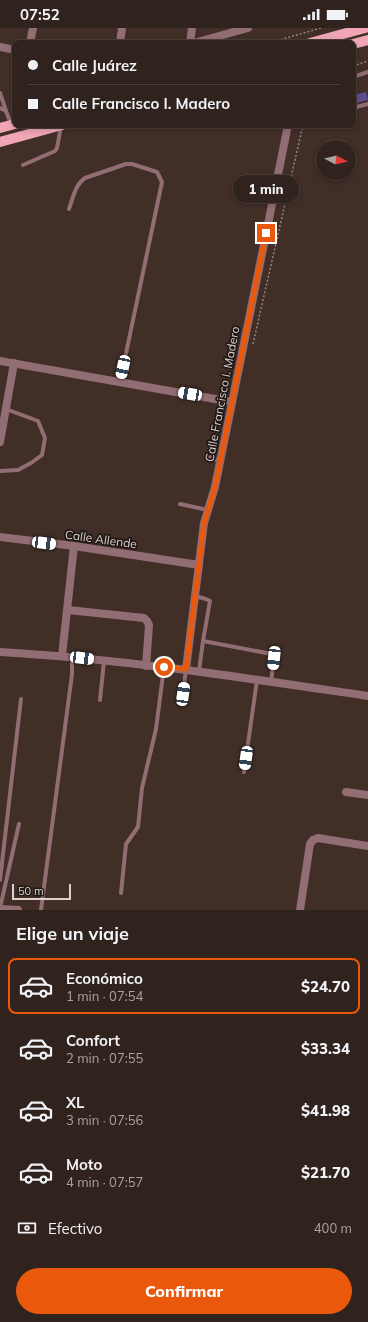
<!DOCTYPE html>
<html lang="es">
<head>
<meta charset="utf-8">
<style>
	:root { --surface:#30221d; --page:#3c2f2a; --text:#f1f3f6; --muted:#a8a4a4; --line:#4b3f3b; --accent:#ea580c }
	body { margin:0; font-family:Mulish,sans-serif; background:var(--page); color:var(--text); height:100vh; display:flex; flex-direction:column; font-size:15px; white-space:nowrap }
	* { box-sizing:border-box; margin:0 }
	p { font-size:13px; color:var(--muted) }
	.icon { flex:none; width:22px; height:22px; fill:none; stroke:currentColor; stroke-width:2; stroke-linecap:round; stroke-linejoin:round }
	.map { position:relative; height:882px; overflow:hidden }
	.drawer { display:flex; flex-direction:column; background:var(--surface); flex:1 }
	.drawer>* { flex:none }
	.banner { position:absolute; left:12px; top:12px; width:344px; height:88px; border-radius:8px; box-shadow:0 2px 6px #0003,0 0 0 1px var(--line); display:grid; align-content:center; height:88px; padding:0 16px; background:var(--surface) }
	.needle { width:26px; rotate:97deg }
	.buttons { position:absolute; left:316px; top:112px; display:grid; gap:8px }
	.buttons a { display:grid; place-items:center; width:40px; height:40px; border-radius:50%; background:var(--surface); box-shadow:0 2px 6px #0003,0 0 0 1px var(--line); font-size:20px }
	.scale { position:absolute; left:12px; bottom:10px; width:59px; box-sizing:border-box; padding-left:4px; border:2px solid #ddd1cd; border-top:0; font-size:11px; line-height:14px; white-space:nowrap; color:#ddd1cd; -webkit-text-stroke:3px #201815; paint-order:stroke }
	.end { position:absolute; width:18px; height:18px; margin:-9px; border:5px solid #ea580c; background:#fff; box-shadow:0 0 0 2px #fff }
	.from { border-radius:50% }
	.bubble { position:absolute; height:28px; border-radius:14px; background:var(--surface); box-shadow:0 2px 6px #0003,0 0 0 1px var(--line); font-size:13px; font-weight:800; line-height:28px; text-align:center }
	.car { position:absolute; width:12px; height:24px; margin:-12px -6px; border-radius:5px; box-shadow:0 0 3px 1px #0007; background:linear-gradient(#fff 24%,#345 0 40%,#fff 0 76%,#345 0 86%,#fff 0) }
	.banner b { display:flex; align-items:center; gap:14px; height:38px; font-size:15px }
	.banner b+b { border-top:1px solid var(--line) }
	.banner i { width:10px; height:10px; background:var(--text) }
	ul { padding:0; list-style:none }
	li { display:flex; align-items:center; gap:12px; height:56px; margin:0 8px 6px; padding:0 8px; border:2px solid transparent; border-radius:8px }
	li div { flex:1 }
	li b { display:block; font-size:15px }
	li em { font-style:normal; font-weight:800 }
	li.selected { border-color:var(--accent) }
	li>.icon { width:36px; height:36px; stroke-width:1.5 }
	h2 { padding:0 16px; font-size:18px; line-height:48px }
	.pay { display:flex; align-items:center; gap:10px; height:44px; padding:0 16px; font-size:15px }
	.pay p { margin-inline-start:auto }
	.primary-button { display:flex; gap:8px; margin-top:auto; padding:8px 16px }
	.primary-button a { flex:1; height:46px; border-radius:24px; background:var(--accent); color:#fff; font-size:16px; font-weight:800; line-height:46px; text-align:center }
	.status { display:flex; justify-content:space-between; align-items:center; height:28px; padding:0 20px; background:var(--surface); direction:ltr }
	.status svg { height:11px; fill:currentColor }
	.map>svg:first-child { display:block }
	.building { fill:#5f4c8e }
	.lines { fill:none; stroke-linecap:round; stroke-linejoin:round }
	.path { stroke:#958680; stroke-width:1.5; stroke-dasharray:2 2; stroke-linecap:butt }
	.service { stroke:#926d74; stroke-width:4 }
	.minor { stroke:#926d74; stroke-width:8 }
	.primary { stroke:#f0a6b4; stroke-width:10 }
	.route { stroke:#ea580c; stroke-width:5 }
	.labels { text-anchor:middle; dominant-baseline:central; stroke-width:3.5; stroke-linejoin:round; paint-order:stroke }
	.street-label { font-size:12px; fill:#ddd1cd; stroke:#201815 }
</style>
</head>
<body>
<div class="status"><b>07:52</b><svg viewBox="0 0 49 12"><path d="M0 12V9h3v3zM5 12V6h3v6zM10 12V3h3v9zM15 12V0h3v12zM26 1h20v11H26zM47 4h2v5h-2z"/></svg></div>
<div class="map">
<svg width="368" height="882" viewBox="0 0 368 882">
	<rect width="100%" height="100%" fill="#402e27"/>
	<polygon class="building" points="366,64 368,72 353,76 353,67"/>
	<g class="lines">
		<g class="path">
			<polyline points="269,15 321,0"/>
			<polyline points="353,38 368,33"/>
			<polyline points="253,316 303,97"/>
		</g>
		<g class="service">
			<polyline points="353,49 368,44"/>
			<polyline points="0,65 6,83 11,96"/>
			<polyline points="0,80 6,83"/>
			<polyline points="353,80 368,76"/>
			<polyline points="23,137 55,123 57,120 61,98"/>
			<path d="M 69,181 C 73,170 75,157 85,150 L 126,136 L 132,136 L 157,144 L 162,154 L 120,354"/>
			<polyline points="206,428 220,433"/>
			<polyline points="0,443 18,442 31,435 42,427 45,410 38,393 6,381"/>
			<polyline points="180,476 208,482"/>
			<polyline points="195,568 206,571 210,573 203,613"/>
			<polyline points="199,643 203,613 272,626 274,630 271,654"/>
			<polyline points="183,666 186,641"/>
			<polyline points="100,672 104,633"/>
			<polyline points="244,744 257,652"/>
			<polyline points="0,852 21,671"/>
			<polyline points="121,865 126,816 138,799 142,760 156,701 164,639"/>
			<polyline points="0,880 19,796"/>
			<polyline points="41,882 72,646 72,629"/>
		</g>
		<g class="minor">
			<polyline points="30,15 33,0"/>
			<polyline points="120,15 122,0"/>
			<polyline points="190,15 192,0"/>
			<polyline points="194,15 248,0"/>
			<polyline points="0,19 15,22"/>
			<polyline points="0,333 232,374"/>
			<polyline points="0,414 14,335"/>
			<polyline points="0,509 74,518 199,537"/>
			<polyline points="68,582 144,590 147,593 149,597 146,638"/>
			<path d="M 0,624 C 123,631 246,650 368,668"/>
			<polyline points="62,628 74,518"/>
			<polyline points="186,641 204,495 215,459 288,97"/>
			<polyline points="346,764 368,767"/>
			<polyline points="0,881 18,882"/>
			<polyline points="300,882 310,816 313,812 318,810 368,818"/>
		</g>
		<g class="primary">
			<polyline points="310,15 365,0"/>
			<polyline points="353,16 368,12"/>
			<polyline points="0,100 15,96"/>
			<polyline points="0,114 62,97"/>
		</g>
	</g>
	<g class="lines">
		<polyline class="route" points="164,639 186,641 204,495 215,459 266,205"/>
	</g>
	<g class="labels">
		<g class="street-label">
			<text transform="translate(222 366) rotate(-79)">Calle Francisco I. Madero</text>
			<text transform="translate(101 511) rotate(8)">Calle Allende</text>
		</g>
	</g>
</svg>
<div class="buttons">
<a><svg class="needle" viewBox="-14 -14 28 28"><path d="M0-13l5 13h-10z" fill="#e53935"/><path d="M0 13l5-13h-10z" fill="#a8a4a4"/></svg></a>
</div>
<div class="scale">50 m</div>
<i class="end from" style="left:164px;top:639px"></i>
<i class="end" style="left:266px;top:205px"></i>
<div class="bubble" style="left:233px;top:147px;width:66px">1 min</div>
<i class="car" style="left:123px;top:339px;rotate:192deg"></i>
<i class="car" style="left:190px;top:366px;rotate:280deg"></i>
<i class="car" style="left:44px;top:515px;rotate:97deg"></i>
<i class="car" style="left:82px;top:630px;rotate:97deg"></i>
<i class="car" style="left:274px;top:630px;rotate:186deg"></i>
<i class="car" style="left:183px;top:666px;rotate:8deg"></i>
<i class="car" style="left:246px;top:730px;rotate:188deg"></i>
<div class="banner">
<b><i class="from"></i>Calle Juárez</b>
<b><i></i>Calle Francisco I. Madero</b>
</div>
</div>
<section class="drawer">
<h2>Elige un viaje</h2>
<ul>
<li class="selected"><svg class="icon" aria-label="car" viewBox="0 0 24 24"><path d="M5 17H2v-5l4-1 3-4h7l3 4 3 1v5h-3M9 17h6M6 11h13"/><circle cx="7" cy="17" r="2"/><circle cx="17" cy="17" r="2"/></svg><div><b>Económico</b><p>1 min · 07:54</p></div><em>$24.70</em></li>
<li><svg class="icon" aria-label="car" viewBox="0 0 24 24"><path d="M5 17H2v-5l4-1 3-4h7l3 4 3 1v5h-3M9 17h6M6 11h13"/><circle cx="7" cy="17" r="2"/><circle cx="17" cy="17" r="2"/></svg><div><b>Confort</b><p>2 min · 07:55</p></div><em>$33.34</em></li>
<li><svg class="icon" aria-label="car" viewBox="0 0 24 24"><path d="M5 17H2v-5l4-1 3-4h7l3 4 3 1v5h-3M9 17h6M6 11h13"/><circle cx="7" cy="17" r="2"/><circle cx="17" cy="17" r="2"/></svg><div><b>XL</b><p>3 min · 07:56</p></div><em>$41.98</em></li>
<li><svg class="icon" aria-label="car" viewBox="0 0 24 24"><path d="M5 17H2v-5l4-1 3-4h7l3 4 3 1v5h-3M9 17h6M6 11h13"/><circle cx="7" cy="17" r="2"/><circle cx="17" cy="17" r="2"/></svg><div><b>Moto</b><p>4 min · 07:57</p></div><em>$21.70</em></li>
</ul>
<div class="pay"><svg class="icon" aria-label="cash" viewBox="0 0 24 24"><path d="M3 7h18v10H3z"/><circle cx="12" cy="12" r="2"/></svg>Efectivo<p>400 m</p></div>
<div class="primary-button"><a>Confirmar</a></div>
</section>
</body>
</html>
